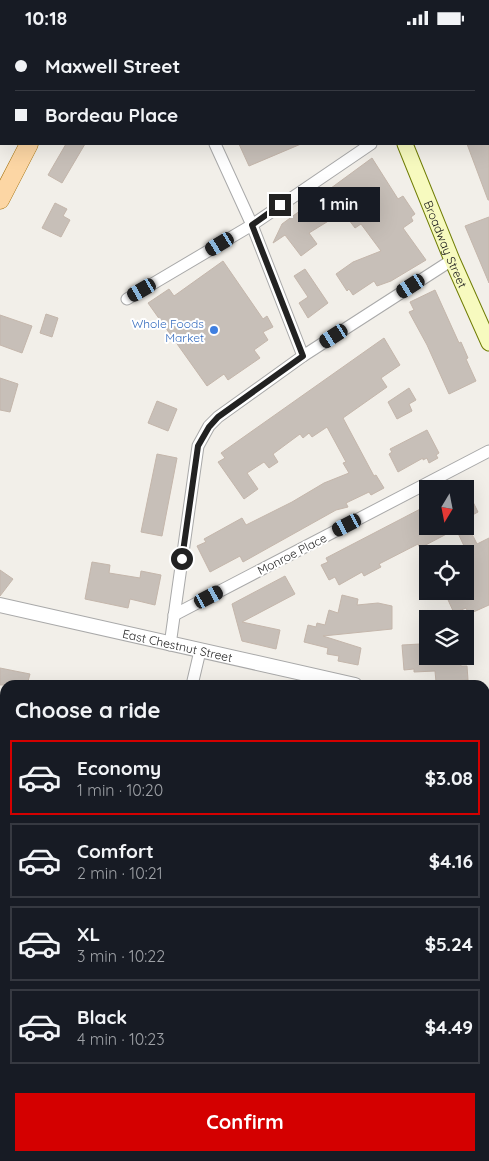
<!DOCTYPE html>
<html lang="en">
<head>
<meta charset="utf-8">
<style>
	:root { --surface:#171b24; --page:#242831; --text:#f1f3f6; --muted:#9ea1a6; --line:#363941; --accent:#d40000 }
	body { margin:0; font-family:Quicksand,sans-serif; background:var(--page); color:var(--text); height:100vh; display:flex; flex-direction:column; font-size:19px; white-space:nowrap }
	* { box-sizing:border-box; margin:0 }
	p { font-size:16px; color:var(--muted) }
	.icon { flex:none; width:28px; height:28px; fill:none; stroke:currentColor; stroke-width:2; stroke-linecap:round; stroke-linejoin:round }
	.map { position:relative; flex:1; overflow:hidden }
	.panel { position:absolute; left:0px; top:645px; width:490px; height:481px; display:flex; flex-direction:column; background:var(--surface); border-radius:15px 15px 0 0; box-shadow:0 5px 20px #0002 }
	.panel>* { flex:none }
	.top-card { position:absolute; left:0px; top:0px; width:490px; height:110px; box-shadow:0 5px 20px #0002; display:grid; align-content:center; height:110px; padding:0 15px; background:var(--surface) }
	.needle { width:32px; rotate:190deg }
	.controls { position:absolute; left:419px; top:445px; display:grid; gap:10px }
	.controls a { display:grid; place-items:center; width:55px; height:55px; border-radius:0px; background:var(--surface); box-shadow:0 5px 20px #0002; font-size:25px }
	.end { position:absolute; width:22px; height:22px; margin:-11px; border:6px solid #222; background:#fff; box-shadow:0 0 0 2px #fff }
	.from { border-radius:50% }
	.bubble { position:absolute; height:35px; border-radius:0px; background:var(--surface); box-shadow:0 5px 20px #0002; font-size:16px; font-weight:700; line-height:35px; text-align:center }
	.car { position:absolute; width:15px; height:30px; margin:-15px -8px; border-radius:6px; box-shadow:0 0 4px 1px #0007; background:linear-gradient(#222 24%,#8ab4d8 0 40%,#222 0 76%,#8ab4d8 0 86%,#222 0) }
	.top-card b { display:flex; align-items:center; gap:18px; height:48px; font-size:19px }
	.top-card b+b { border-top:1px solid var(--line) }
	.top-card i { width:12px; height:12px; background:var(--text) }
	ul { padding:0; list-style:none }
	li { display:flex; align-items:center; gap:15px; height:75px; margin:0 10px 8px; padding:0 5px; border:2px solid var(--line); border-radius:0px }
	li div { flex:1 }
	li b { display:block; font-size:19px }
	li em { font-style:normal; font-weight:700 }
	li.on { border-color:var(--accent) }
	li>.icon { width:45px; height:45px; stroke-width:1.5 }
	h2 { padding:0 15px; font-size:22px; line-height:60px }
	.button { display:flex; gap:10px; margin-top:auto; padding:10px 15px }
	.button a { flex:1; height:58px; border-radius:0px; background:var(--accent); color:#fff; font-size:20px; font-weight:700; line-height:58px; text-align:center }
	.status { display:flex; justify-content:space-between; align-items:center; height:35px; padding:0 25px; background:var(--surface); direction:ltr }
	.status svg { height:14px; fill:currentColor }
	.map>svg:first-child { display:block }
	.building { fill:#c7bfb8; stroke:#c4b6ab }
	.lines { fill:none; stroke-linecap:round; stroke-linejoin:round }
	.minor-casing { stroke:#a9a9a9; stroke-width:13 }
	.tertiary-casing { stroke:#a9a9a9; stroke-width:16 }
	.secondary-casing { stroke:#707d05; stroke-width:17 }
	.primary-casing { stroke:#a06b00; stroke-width:19 }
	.minor { stroke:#fff; stroke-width:11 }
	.tertiary { stroke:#fff; stroke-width:14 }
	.secondary { stroke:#f7fabf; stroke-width:15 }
	.primary { stroke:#fcd6a4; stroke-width:18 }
	.route { stroke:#222; stroke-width:6 }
	.shop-dot { fill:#3f7fe0; stroke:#fff; stroke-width:2 }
	.labels { text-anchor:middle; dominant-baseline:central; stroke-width:4; stroke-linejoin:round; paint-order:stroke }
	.street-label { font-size:12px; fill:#222; stroke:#fff }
	.shop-label { font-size:12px; fill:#366cbe; stroke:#fff; text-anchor:end }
</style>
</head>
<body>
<div class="status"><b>10:18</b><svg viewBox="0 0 49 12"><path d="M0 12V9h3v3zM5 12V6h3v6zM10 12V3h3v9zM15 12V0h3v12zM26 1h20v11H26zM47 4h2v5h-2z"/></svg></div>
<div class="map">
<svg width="489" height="1126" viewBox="0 0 489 1126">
	<rect width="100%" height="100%" fill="#f2efe9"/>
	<g class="building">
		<polygon points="66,109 85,109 62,148 48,140"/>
		<polygon points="239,109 301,109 249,131"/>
		<polygon points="467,109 489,109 489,165 488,165"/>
		<polygon points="372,123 398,164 403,161 415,179 411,182 413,186 403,193 426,225 391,246 377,251 374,246 353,260 349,254 347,256 336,239 353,227 381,216 361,189 355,193 343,177 309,198 317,209 301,221 285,200 273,208 282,189"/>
		<polygon points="55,168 67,174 63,181 70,185 61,202 42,193"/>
		<polygon points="489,182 489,248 465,191"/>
		<polygon points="223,226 263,284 267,281 273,292 263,297 268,305 254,315 260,323 228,345 224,339 207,351 148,268 169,254 174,261"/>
		<polygon points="305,234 328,268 308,283 299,268 308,262 294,241"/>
		<polygon points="435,255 459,308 461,307 468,323 466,324 476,346 449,359 427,310 409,277 414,275 410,267"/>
		<polygon points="46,279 58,283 52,302 40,298"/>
		<polygon points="0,280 32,291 22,318 0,310"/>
		<polygon points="384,303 400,330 381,343 387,352 343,383 374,441 376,440 384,453 371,460 369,457 346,468 348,472 336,475 243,527 240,521 210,537 197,511 206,507 204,504 242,483 246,490 292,467 324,448 349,438 343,428 346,427 327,392 312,402 309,398 303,403 300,399 273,419 278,427 269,433 264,427 247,438 258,454 244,464 218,427 225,423 221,418"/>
		<polygon points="0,343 18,349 10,377 0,375"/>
		<polygon points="409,353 416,365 409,369 412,376 397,384 388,367"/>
		<polygon points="157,366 177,374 168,396 148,388"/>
		<polygon points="427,395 439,418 436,420 438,423 429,428 427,423 423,425 423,423 398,437 389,419 392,417 390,414"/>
		<polygon points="157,419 177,423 162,501 141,497"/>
		<polygon points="465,451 478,477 465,484"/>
		<polygon points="428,470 428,491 468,491 477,509 489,503 489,570 469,579 466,573 454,578 444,556 465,556 465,513 456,494 420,513 418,509 379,529 381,532 364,541 362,537 339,550 335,542 329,545 321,530 328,527 326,523"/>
		<polygon points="92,527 110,530 109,538 140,543 141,536 161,540 155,570 130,564 128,573 85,564"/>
		<polygon points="0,535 13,544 0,561"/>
		<polygon points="285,541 295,559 242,587 280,595 276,614 242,606 232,569"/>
		<polygon points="342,560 358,564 357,570 378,568 392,571 392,594 323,601 361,613 358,630 338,626 339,621 327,619 328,613 304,607 308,590 316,592 317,588 325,590 329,575 338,578"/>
		<polygon points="420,609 421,621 460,621 461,631 467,631 468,645 436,647 435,636 414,637 414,634 404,635 402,610"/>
		<polygon points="0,633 30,639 27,650 0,650"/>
	</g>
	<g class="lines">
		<defs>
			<g id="minor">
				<polyline points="110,0 111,1"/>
				<polyline points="489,35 489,34"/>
				<polyline points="215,109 252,190 303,321"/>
				<polyline points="127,264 252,190 371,109"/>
				<polyline points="174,580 489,416"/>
				<polyline points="170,610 198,411 209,391 218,382 303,321 452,225"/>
				<polyline points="192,650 200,616"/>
				<polyline points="485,789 489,773"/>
				<polyline points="0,1088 5,1089"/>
				<polyline points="82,1126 83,1121"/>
				<polyline points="212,1126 213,1121"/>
				<polyline points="406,1126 406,1121"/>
			</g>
			<g id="tertiary">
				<path id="s1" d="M 0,570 L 355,650"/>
				<polyline points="485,679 489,680"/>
			</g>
			<g id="secondary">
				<polyline points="359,0 360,1"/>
				<path id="s2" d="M 405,109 L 452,225 L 489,308"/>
			</g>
			<g id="primary">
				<polyline points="83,1 84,0"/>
				<polyline points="0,165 29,109"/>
			</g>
		</defs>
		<use href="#minor" class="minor-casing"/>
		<use href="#tertiary" class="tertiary-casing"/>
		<use href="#secondary" class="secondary-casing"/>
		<use href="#primary" class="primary-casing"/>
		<use href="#minor" class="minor"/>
		<use href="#tertiary" class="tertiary"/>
		<use href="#secondary" class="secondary"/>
		<use href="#primary" class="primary"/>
	</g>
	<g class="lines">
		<polyline class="route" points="182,524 198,411 209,392 218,382 303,321 252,190 280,170"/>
	</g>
	<circle class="shop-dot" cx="214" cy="295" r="5"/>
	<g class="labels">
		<g class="street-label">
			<text stroke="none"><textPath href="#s2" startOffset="108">Broadway Street</textPath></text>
			<text transform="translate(292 519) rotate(-27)">Monroe Place</text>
			<text stroke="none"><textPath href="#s1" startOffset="182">East Chestnut Street</textPath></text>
		</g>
		<g class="shop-label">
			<text x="204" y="288">Whole Foods<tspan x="204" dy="14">Market</tspan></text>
		</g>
	</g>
</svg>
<div class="controls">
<a><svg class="needle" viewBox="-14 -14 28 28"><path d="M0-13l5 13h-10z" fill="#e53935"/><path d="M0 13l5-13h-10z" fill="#9ea1a6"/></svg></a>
<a><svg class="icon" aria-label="locate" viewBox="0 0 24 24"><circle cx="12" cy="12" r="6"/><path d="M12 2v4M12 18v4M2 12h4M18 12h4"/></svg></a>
<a><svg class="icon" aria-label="layers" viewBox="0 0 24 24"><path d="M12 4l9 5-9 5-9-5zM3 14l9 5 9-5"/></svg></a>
</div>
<i class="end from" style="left:182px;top:524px"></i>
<i class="end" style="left:280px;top:170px"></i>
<div class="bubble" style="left:298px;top:152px;width:82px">1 min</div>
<i class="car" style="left:220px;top:209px;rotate:239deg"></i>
<i class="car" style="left:411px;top:251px;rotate:237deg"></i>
<i class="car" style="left:142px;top:255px;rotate:240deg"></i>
<i class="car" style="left:334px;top:301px;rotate:237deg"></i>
<i class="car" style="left:347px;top:490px;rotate:243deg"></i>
<i class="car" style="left:209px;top:562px;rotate:62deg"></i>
<div class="top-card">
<b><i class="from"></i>Maxwell Street</b>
<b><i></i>Bordeau Place</b>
</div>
<section class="panel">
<h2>Choose a ride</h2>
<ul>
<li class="on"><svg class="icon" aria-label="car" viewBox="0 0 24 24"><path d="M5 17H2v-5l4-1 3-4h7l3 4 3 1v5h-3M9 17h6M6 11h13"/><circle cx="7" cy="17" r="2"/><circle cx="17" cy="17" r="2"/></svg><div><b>Economy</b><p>1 min · 10:20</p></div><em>$3.08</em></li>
<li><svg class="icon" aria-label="car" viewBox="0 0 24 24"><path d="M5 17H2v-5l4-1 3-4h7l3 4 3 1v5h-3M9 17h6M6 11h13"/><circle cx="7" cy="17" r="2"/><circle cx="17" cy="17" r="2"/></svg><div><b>Comfort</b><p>2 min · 10:21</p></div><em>$4.16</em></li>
<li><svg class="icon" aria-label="car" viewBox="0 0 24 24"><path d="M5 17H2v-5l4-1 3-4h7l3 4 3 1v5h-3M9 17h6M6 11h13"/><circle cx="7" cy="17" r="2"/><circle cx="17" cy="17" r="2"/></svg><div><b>XL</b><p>3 min · 10:22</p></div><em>$5.24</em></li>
<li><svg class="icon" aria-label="car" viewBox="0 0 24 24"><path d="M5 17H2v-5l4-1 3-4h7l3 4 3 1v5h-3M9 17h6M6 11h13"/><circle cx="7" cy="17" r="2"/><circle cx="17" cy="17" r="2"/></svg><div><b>Black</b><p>4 min · 10:23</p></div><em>$4.49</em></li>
</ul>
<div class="button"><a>Confirm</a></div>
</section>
</div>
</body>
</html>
